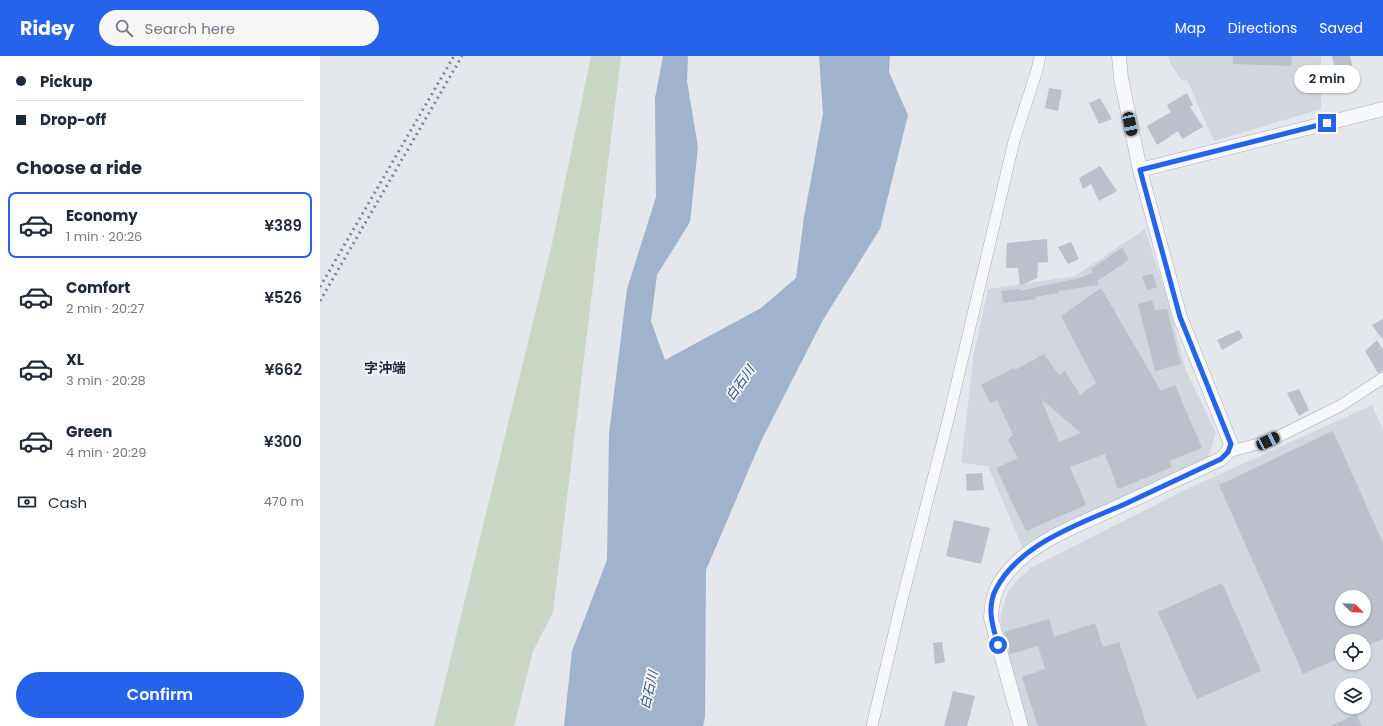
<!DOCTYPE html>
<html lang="en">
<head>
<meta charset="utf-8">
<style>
	:root { --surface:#fff; --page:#f6f6f7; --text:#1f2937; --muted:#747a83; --line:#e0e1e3; --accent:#2563eb }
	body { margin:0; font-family:Poppins,"Noto Sans JP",sans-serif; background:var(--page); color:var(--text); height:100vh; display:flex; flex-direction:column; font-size:15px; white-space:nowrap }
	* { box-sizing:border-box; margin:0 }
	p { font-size:13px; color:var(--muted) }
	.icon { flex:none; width:22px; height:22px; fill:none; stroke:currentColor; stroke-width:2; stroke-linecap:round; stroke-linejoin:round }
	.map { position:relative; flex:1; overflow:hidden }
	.drawer { display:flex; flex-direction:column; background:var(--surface); width:320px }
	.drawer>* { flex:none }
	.hud { display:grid; align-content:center; height:88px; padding:0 16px; background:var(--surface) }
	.needle { width:26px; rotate:113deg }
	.tools { position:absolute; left:1015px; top:534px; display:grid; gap:8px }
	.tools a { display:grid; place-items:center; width:36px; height:36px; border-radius:50%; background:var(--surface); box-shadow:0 1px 3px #0004; font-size:20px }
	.end { position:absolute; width:18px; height:18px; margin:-9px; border:5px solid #2563eb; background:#fff; box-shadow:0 0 0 2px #fff }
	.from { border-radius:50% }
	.bubble { position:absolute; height:28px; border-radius:14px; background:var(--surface); box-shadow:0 1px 3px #0004; font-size:13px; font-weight:600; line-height:28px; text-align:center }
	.car { position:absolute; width:12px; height:24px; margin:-12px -6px; border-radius:5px; box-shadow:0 0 3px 1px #0007; background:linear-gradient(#222 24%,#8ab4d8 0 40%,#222 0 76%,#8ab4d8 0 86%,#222 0) }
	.hud b { display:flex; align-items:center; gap:14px; height:38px; font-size:15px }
	.hud b+b { border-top:1px solid var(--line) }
	.hud i { width:10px; height:10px; background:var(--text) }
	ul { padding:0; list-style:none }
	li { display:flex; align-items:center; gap:12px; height:66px; margin:0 8px 6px; padding:0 8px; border:2px solid transparent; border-radius:8px }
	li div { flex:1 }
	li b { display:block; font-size:15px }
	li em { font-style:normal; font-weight:600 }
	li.active { border-color:var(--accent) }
	li>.icon { width:36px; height:36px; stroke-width:1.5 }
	h2 { padding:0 16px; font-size:18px; line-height:48px }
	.pay { display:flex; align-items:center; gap:10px; height:44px; padding:0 16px; font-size:15px }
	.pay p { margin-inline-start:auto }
	.button { display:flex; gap:8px; margin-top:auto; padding:8px 16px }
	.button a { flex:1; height:46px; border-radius:24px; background:var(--accent); color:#fff; font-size:16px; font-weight:600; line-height:46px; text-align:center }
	header { display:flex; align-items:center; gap:24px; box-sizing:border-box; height:56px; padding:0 20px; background:var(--accent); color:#fff }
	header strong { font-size:19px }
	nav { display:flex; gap:22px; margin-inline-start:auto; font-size:14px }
	.search { width:280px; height:36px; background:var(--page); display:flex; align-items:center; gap:10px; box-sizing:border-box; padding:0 14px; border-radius:22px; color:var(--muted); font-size:15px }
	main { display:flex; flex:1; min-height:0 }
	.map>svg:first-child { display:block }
	.built { fill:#d2d6de; fill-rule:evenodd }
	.green { fill:#c9d6c5 }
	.water { fill:#9fb4cc }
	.building { fill:#bbc0ca; fill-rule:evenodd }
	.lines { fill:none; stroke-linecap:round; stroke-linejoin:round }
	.minor-casing { stroke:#a9aeb7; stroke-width:12 }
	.tertiary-casing { stroke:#a9aeb7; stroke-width:15 }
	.minor { stroke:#f7f8fa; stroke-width:11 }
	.tertiary { stroke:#f7f8fa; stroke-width:14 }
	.rail { stroke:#7d8696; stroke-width:3; stroke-dasharray:2 4; stroke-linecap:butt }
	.route { stroke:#2563eb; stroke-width:5 }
	.labels { text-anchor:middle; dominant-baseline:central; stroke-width:3.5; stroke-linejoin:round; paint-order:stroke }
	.water-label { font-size:13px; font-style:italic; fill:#34527a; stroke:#f4f6f9 }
	.quarter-label { font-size:14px; font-weight:bold; fill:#1d2536; stroke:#f4f6f9 }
</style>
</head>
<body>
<header>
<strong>Ridey</strong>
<div class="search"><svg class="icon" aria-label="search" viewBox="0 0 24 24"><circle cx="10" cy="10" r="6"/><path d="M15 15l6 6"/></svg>Search here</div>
<nav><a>Map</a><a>Directions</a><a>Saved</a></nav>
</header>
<main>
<section class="drawer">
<div class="hud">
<b><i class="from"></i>Pickup</b>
<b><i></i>Drop-off</b>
</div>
<h2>Choose a ride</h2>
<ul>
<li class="active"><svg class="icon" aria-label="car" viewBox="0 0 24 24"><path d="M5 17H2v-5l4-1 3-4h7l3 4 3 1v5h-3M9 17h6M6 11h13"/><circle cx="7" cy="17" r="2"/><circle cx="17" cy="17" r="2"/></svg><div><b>Economy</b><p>1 min · 20:26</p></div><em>¥389</em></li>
<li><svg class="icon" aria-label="car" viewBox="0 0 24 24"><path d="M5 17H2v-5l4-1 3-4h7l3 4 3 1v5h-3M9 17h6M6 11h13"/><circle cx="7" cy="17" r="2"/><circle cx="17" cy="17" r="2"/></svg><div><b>Comfort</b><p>2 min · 20:27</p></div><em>¥526</em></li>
<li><svg class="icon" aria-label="car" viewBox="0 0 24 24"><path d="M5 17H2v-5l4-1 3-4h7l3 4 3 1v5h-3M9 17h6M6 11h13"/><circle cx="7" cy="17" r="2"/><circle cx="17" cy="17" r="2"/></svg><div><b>XL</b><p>3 min · 20:28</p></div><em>¥662</em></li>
<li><svg class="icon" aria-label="car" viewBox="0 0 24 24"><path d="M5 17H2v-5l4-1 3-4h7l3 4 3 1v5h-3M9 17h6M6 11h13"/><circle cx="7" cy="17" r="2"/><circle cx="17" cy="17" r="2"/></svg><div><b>Green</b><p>4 min · 20:29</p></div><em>¥300</em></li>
</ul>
<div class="pay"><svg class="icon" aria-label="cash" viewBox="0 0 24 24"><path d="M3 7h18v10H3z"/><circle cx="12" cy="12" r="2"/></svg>Cash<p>470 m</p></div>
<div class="button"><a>Confirm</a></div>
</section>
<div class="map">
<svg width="1063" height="670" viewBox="0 0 1063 670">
	<rect width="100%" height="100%" fill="#e4e7ec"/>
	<g class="built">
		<polygon points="848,0 1001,0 1001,53 894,85 867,24 862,25 850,7"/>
		<polygon points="825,173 848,245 865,312 896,377 888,402 703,493 668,410 641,407 654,297 668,233 755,220"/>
		<path d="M 1052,349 L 1063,374 L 1063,670 L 706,670 L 687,600 L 680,560 L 688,536 L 698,523 L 712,511 L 863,435 ZM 1022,541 L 1044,541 L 1044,563 L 1022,563 ZM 1022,585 L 1044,585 L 1044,607 L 1022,607 ZM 1022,629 L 1044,629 L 1044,651 L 1022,651 Z"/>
	</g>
	<polygon class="green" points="271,0 301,0 233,556 213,595 194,670 114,670 232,188"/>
	<polygon class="water" points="343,0 368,0 367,25 378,91 370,166 337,219 331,265 345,304 441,252 476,222 484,161 503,58 499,0 570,0 569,16 588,59 560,173 503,264 441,385 386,514 385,661 383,670 244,670 252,595 287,504 289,378 307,233 336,141 335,42"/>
	<g class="building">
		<polygon points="913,0 972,0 971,10 913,8"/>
		<polygon points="1012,0 1030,0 1033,13 1016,17"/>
		<polygon points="729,32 742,34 738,55 725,52"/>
		<polygon points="867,37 873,49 870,51 883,71 862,83 858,75 837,89 827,70 851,56 847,49"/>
		<polygon points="780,42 792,63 779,68 769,47"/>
		<polygon points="780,110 797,135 779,145 771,128 763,133 759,122"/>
		<polygon points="727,183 728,206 718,207 717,222 700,230 698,212 686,212 687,187"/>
		<polygon points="751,186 759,203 748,208 738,191"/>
		<polygon points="802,192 809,204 777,225 779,229 738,235 738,237 715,241 716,243 683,247 681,235 699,233 700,235 763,221 773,216 771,213"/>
		<polygon points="833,218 837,231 827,234 822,220"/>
		<path d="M 781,232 L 841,335 L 855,329 L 882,392 L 849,405 L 852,411 L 798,433 L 785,398 L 750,411 L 766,449 L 706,475 L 676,412 L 698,402 L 688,384 L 693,379 L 677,344 L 671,347 L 661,329 L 694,312 L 695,314 L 724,298 L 739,319 L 745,315 L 760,339 L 776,327 L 741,260 ZM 721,343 L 761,377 L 739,386 Z"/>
		<polygon points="832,244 835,254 847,253 861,308 835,315 818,248"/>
		<polygon points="1063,263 1063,284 1052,269"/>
		<polygon points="919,274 923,282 902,294 897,284"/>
		<polygon points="1057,284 1063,294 1063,315 1058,317 1045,295"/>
		<polygon points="979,333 989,354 979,360 967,337"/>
		<path d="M 1013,375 L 1063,487 L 1063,583 L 1044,591 L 1044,585 L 1022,585 L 1022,601 L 983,618 L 899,429 ZM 1022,541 L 1044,541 L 1044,563 L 1022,563 Z"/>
		<polygon points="662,417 664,434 647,435 646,418"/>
		<polygon points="634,464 670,472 661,508 626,500"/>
		<polygon points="902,527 941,615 877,643 838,556"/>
		<polygon points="729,563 734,581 775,567 783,591 799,586 827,670 718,670 702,621 725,613 718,590 690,598 684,576"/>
		<polygon points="622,586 625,606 615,608 613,587"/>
		<polygon points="633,635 655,640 647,670 624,670"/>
		<polygon points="1036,658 1042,670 1011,670"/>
	</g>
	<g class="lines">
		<defs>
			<g id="minor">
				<polyline points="908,396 949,385 1020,350 1063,322"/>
				<polyline points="552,670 580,552 628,364 694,85 717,14 720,0"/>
			</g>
			<g id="tertiary">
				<polyline points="820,114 1063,53"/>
				<path d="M 701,670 L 671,562 C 672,544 675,531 687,517 C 713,485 756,470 793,453 C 829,436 865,420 901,403 L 908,396 L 911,388 L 860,261 L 820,114 L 801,22 L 799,0"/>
			</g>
		</defs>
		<use href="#minor" class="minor-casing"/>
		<use href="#tertiary" class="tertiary-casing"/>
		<use href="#minor" class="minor"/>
		<use href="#tertiary" class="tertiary"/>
		<g class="rail">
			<polyline points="0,231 134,0"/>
			<polyline points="0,245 142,0"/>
		</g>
	</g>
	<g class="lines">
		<path class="route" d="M 678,589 C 673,571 666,552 676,533 C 699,488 761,467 805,448 C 837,433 869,418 901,403 L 908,396 L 911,388 L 860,261 L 820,114 L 1007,67"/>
	</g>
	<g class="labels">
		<g class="water-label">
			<text transform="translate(420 327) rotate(-55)">白石川</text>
			<text transform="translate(329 634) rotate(-77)">白石川</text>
		</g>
		<g class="quarter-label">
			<text x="65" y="312">字沖端</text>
		</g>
	</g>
</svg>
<div class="tools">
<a><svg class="needle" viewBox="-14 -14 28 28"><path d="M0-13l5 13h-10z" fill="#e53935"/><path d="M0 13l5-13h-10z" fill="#747a83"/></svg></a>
<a><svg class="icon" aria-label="locate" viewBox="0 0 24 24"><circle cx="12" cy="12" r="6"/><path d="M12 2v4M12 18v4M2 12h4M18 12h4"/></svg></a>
<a><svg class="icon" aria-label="layers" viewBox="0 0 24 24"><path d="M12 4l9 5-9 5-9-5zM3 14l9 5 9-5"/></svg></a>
</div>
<i class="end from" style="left:678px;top:589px"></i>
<i class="end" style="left:1007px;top:67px"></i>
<div class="bubble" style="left:974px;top:9px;width:66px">2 min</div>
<i class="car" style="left:810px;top:68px;rotate:168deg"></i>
<i class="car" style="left:948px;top:385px;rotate:64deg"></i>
</div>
</main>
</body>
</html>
